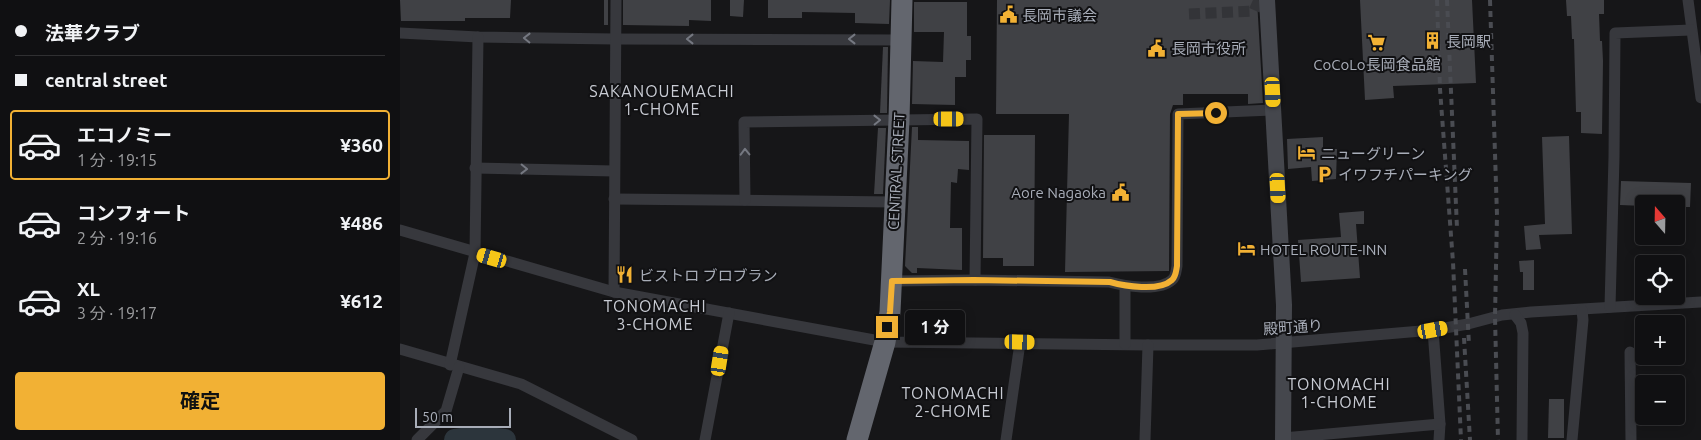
<!DOCTYPE html>
<html lang="ja">
<head>
<meta charset="utf-8">
<style>
	:root { --surface:#101012; --page:#1e1e20; --text:#f1f3f6; --muted:#9c9d9f; --line:#303032; --accent:#f2b134 }
	body { margin:0; font-family:Ubuntu,"Noto Sans JP",sans-serif; background:var(--page); color:var(--text); height:100vh; display:flex; flex-direction:column; font-size:19px; white-space:nowrap }
	* { box-sizing:border-box; margin:0 }
	p { font-size:16px; color:var(--muted) }
	.icon { flex:none; width:28px; height:28px; fill:none; stroke:currentColor; stroke-width:2; stroke-linecap:round; stroke-linejoin:round }
	.map { position:relative; flex:1; overflow:hidden }
	.details { display:flex; flex-direction:column; background:var(--surface); width:400px }
	.details>* { flex:none }
	.hud { display:grid; align-content:center; height:110px; padding:0 15px; background:var(--surface) }
	.needle { width:32px; rotate:340deg }
	.fabs { position:absolute; left:1235px; top:195px; display:grid; gap:10px }
	.fabs a { display:grid; place-items:center; width:50px; height:50px; border-radius:5px; background:var(--surface); box-shadow:0 2px 12px #0003,0 0 0 1px var(--line); font-size:25px }
	.scale { position:absolute; left:15px; bottom:12px; width:96px; box-sizing:border-box; padding-left:5px; border:2px solid #a8adb8; border-top:0; font-size:14px; line-height:18px; white-space:nowrap; color:#a8adb8; -webkit-text-stroke:4px #111113; paint-order:stroke }
	.end { position:absolute; width:22px; height:22px; margin:-11px; border:6px solid #f2b134; background:#111; box-shadow:0 0 0 2px #111 }
	.from { border-radius:50% }
	.bubble { position:absolute; height:35px; border-radius:5px; background:var(--surface); box-shadow:0 2px 12px #0003,0 0 0 1px var(--line); font-size:16px; font-weight:700; line-height:35px; text-align:center }
	.car { position:absolute; width:15px; height:30px; margin:-15px -8px; border-radius:6px; box-shadow:0 0 4px 1px #0007; background:linear-gradient(#f5c518 24%,#345 0 40%,#f5c518 0 76%,#345 0 86%,#f5c518 0) }
	.hud b { display:flex; align-items:center; gap:18px; height:48px; font-size:19px }
	.hud b+b { border-top:1px solid var(--line) }
	.hud i { width:12px; height:12px; background:var(--text) }
	ul { padding:0; list-style:none }
	li { display:flex; align-items:center; gap:15px; height:70px; margin:0 10px 8px; padding:0 5px; border:2px solid transparent; border-radius:5px }
	li div { flex:1 }
	li b { display:block; font-size:19px }
	li em { font-style:normal; font-weight:700 }
	li.active { border-color:var(--accent) }
	li>.icon { width:45px; height:45px; stroke-width:1.5 }
	.action { display:flex; gap:10px; margin-top:auto; padding:10px 15px }
	.action a { flex:1; height:58px; border-radius:5px; background:var(--accent); color:#111; font-size:20px; font-weight:700; line-height:58px; text-align:center }
	main { display:flex; flex:1; min-height:0 }
	.map>svg:first-child { display:block }
	.lines { fill:none; stroke-linecap:round; stroke-linejoin:round }
	.river { stroke:#2c353c; stroke-width:22 }
	.building { fill:#404145 }
	.street-tunnel { stroke:#333438; stroke-width:11; stroke-dasharray:11 5.5; stroke-linecap:butt }
	.street { stroke:#37383d; stroke-width:11 }
	.secondary { stroke:#45474d; stroke-width:16 }
	.highway { stroke:#63666e; stroke-width:21 }
	.rail { stroke:#4a4c52; stroke-width:4; stroke-dasharray:6 5; stroke-linecap:butt }
	.oneway { stroke:#757881 }
	.route { stroke:#f2b134; stroke-width:6 }
	.labels { text-anchor:middle; dominant-baseline:central; stroke-width:4; stroke-linejoin:round; paint-order:stroke }
	.poi-label { font-size:15px; fill:#a8adb8; stroke:#111113; text-anchor:start }
	.street-label { font-size:15px; fill:#a8adb8; stroke:#111113 }
	.neighbourhood-label { font-size:16px; letter-spacing:1px; fill:#c9ccd4; stroke:#111113 }
</style>
</head>
<body>
<main>
<section class="details">
<div class="hud">
<b><i class="from"></i>法華クラブ</b>
<b><i></i>central street</b>
</div>
<ul>
<li class="active"><svg class="icon" aria-label="car" viewBox="0 0 24 24"><path d="M5 17H2v-5l4-1 3-4h7l3 4 3 1v5h-3M9 17h6M6 11h13"/><circle cx="7" cy="17" r="2"/><circle cx="17" cy="17" r="2"/></svg><div><b>エコノミー</b><p>1 分 · 19:15</p></div><em>¥360</em></li>
<li><svg class="icon" aria-label="car" viewBox="0 0 24 24"><path d="M5 17H2v-5l4-1 3-4h7l3 4 3 1v5h-3M9 17h6M6 11h13"/><circle cx="7" cy="17" r="2"/><circle cx="17" cy="17" r="2"/></svg><div><b>コンフォート</b><p>2 分 · 19:16</p></div><em>¥486</em></li>
<li><svg class="icon" aria-label="car" viewBox="0 0 24 24"><path d="M5 17H2v-5l4-1 3-4h7l3 4 3 1v5h-3M9 17h6M6 11h13"/><circle cx="7" cy="17" r="2"/><circle cx="17" cy="17" r="2"/></svg><div><b>XL</b><p>3 分 · 19:17</p></div><em>¥612</em></li>
</ul>
<div class="action"><a>確定</a></div>
</section>
<div class="map">
<svg width="1301" height="440" viewBox="0 0 1301 440">
	<rect width="100%" height="100%" fill="#161618"/>
	<g class="lines">
		<polyline class="river" points="55,440 77,437 105,440"/>
	</g>
	<g class="building">
		<polygon points="0,0 111,0 110,18 65,18 65,21 1,21"/>
		<rect x="204" y="0" width="4" height="25"/>
		<polygon points="223,0 311,0 311,21 289,20 289,26 223,25"/>
		<polygon points="330,0 344,0 343,17 330,16"/>
		<polygon points="368,0 490,0 489,24 455,23 455,13 402,12 402,18 368,18"/>
		<polygon points="597,0 857,0 863,103 848,104 848,94 783,94 783,105 773,105 770,114 769,271 665,272 669,114 596,114"/>
		<polygon points="960,0 1072,0 1076,83 993,86 994,98 965,100"/>
		<polygon points="1166,0 1204,0 1204,14 1199,14 1200,41 1202,41 1203,61 1202,134 1181,133 1181,112 1176,112 1174,39 1172,39 1171,16 1167,16"/>
		<polygon points="514,2 567,2 567,36 571,36 571,60 566,60 566,77 555,77 555,105 512,104 513,61 543,62 544,32 514,32"/>
		<polygon points="483,47 488,47 487,113 480,113"/>
		<polygon points="512,127 518,127 518,140 569,141 569,170 558,169 557,183 551,182 550,228 562,228 562,270 517,268 517,273 512,273 505,266"/>
		<polygon points="478,128 486,128 483,194 474,194"/>
		<polygon points="584,135 635,135 634,266 603,266 603,258 583,258"/>
		<polygon points="1169,136 1172,234 1139,235 1141,249 1126,250 1124,226 1145,224 1142,137"/>
		<polygon points="923,137 923,149 937,149 936,179 912,181 911,167 888,169 887,139"/>
		<polygon points="1221,181 1291,183 1290,207 1276,207 1276,204 1244,204 1244,206 1220,205"/>
		<polygon points="964,211 964,224 956,224 960,278 901,282 898,240 941,237 939,213"/>
		<polygon points="1134,260 1134,290 1123,290 1123,272 1120,272 1119,261"/>
		<polygon points="1149,399 1164,399 1164,438 1148,438"/>
	</g>
	<g class="lines">
		<polyline class="street-tunnel" points="789,14 854,11 859,0"/>
		<g class="street">
			<polyline points="1288,0 1301,98"/>
			<polyline points="0,33 78,37 215,39 501,40"/>
			<polyline points="75,168 214,171"/>
			<polyline points="214,199 494,202"/>
			<polyline points="345,200 344,122 577,119 575,280"/>
			<polyline points="0,230 214,292 485,342 748,345 857,345 1033,330 1068,324 1102,315 1131,312 1301,302"/>
			<path d="M 492,281 L 575,280 L 709,282 C 724,286 759,292 772,280 C 776,277 776,271 777,266 L 778,114 L 874,110"/>
			<polyline points="214,292 216,0"/>
			<polyline points="1210,307 1214,157 1215,33 1291,30"/>
			<polyline points="1115,315 1121,323 1123,333 1122,440"/>
			<polyline points="1033,330 1040,424 1039,440"/>
			<polyline points="725,344 725,286"/>
			<polyline points="0,349 121,384 232,440"/>
			<polyline points="1230,352 1231,440"/>
			<polyline points="50,365 75,253 78,37"/>
			<polyline points="883,438 1040,424"/>
			<polyline points="17,440 46,411 59,367"/>
			<polyline points="305,440 329,313"/>
			<polyline points="606,440 620,343"/>
			<polyline points="745,440 748,345"/>
			<polyline points="1172,440 1183,320 1182,310"/>
		</g>
		<polyline class="secondary" points="867,0 884,305 883,440"/>
		<polyline class="highway" points="457,440 485,342 490,312 499,120 502,0"/>
		<g class="rail">
			<polyline points="1037,0 1040,89 1053,262 1061,440"/>
			<polyline points="1047,0 1057,228"/>
			<polyline points="1090,0 1097,215 1095,317 1098,440"/>
			<polyline points="1065,269 1069,345"/>
			<polyline points="1064,338 1070,440"/>
		</g>
	</g>
	<defs><path id="oneway-chevron" d="M-2-3.5L2.5 0L-2 3.5" fill="none" stroke-width="1.6" stroke-linecap="round" stroke-linejoin="round" transform="scale(1.25)"/></defs>
	<g class="oneway">
		<use href="#oneway-chevron" transform="translate(127 38) rotate(-179)"/>
		<use href="#oneway-chevron" transform="translate(290 39) rotate(180)"/>
		<use href="#oneway-chevron" transform="translate(452 39) rotate(180)"/>
		<use href="#oneway-chevron" transform="translate(477 120) rotate(-1)"/>
		<use href="#oneway-chevron" transform="translate(345 152) rotate(-91)"/>
		<use href="#oneway-chevron" transform="translate(124 169) rotate(1)"/>
	</g>
	<g class="lines">
		<path class="route" d="M 487,327 L 490,312 L 492,281 L 574,280 L 710,282 C 724,286 759,292 772,280 C 776,276 776,271 777,266 L 778,114 L 816,113"/>
	</g>
	<defs>
		<symbol id="civic-bare" viewBox="-9 -9 18 18"><path d="M-.6-6.5H3V-4.5H.6V-3L4-1V1h2V6H-6V1h2V-1L-.6-3ZM-1.2 2.5V6h2.4V2.5Z" fill="#f2b134" stroke="#111113" stroke-width="2.5" paint-order="stroke"/></symbol>
		<symbol id="building-bare" viewBox="-9 -9 18 18"><path d="M-4-6H4V6H1V3H-1V6H-4ZM-2.5-4.3h1.7v1.8h-1.7ZM.8-4.3h1.7v1.8H.8ZM-2.5-1h1.7V.8h-1.7ZM.8-1h1.7V.8H.8Z" fill="#f2b134" stroke="#111113" stroke-width="2.5" paint-order="stroke"/></symbol>
		<symbol id="supermarket-bare" viewBox="-9 -9 18 18"><path d="M-6-5.5h2.5l.6 2H6L4.5 2H-2.5L-4.4-4H-6ZM-1.5 3.2a1.3 1.3 0 1 0 .1 0ZM3 3.2a1.3 1.3 0 1 0 .1 0Z" fill="#f2b134" stroke="#111113" stroke-width="2.5" paint-order="stroke"/></symbol>
		<symbol id="hotel-bare" viewBox="-9 -9 18 18"><path d="M-6-4.5h1.5V1H6V5H4.5V3h-9V5H-6ZM-4 0a1.8 1.8 0 1 1 3.6 0ZM.5 0V-2.5h3Q6-2.5 6 0Z" fill="#f2b134" stroke="#111113" stroke-width="2.5" paint-order="stroke"/></symbol>
		<symbol id="parking-bare" viewBox="-9 -9 18 18"><path d="M-3.5-5.5H1a3.5 3.5 0 0 1 0 7H-1V5.5H-3.5ZM-1-3.4V-.6H.8a1.4 1.4 0 0 0 0-2.8Z" fill="#f2b134" stroke="#111113" stroke-width="2.5" paint-order="stroke"/></symbol>
		<symbol id="restaurant-bare" viewBox="-9 -9 18 18"><path d="M-5-6h1v4h1v-4h1v4h1v-4h1v5L-1.5 .5V6h-2V.5L-5-1ZM5-6V6H3V1.5H1.5Q1.5-4 5-6Z" fill="#f2b134" stroke="#111113" stroke-width="2.5" paint-order="stroke"/></symbol>
	</defs>
	<g fill-rule="evenodd">
		<use href="#civic-bare" x="596" y="2" width="25" height="25"/>
		<use href="#building-bare" x="1020" y="28" width="25" height="25"/>
		<use href="#supermarket-bare" x="964" y="30" width="25" height="25"/>
		<use href="#civic-bare" x="744" y="36" width="25" height="25"/>
		<use href="#hotel-bare" x="894" y="140" width="25" height="25"/>
		<use href="#parking-bare" x="912" y="162" width="25" height="25"/>
		<use href="#civic-bare" x="708" y="180" width="25" height="25"/>
		<use href="#hotel-bare" x="834" y="236" width="25" height="25"/>
		<use href="#restaurant-bare" x="212" y="262" width="25" height="25"/>
	</g>
	<g class="labels">
		<g class="poi-label">
			<text x="622" y="15">長岡市議会</text>
			<text x="1046" y="41">長岡駅</text>
			<text x="771" y="48">長岡市役所</text>
			<text x="977" y="64" text-anchor="middle">CoCoLo長岡食品館</text>
			<text x="921" y="153">ニューグリーン</text>
			<text x="938" y="174">イワフチパーキング</text>
			<text x="706" y="192" text-anchor="end">Aore Nagaoka</text>
			<text x="860" y="249">HOTEL ROUTE-INN</text>
			<text x="239" y="275">ビストロ ブロブラン</text>
		</g>
		<g class="street-label">
			<text transform="translate(496 171) rotate(-87)">CENTRAL STREET</text>
			<text transform="translate(893 327) rotate(-4)">殿町通り</text>
		</g>
		<g class="neighbourhood-label">
			<text x="262" y="91">SAKANOUEMACHI<tspan x="262" dy="18">1-CHOME</tspan></text>
			<text x="255" y="306">TONOMACHI<tspan x="255" dy="18">3-CHOME</tspan></text>
			<text x="939" y="384">TONOMACHI<tspan x="939" dy="18">1-CHOME</tspan></text>
			<text x="553" y="393">TONOMACHI<tspan x="553" dy="18">2-CHOME</tspan></text>
		</g>
	</g>
</svg>
<div class="fabs">
<a><svg class="needle" viewBox="-14 -14 28 28"><path d="M0-13l5 13h-10z" fill="#e53935"/><path d="M0 13l5-13h-10z" fill="#9c9d9f"/></svg></a>
<a><svg class="icon" aria-label="locate" viewBox="0 0 24 24"><circle cx="12" cy="12" r="6"/><path d="M12 2v4M12 18v4M2 12h4M18 12h4"/></svg></a>
<a>+</a>
<a>−</a>
</div>
<div class="scale">50 m</div>
<i class="end from" style="left:816px;top:113px"></i>
<i class="end" style="left:487px;top:327px"></i>
<div class="bubble" style="left:505px;top:310px;width:60px">1 分</div>
<i class="car" style="left:873px;top:92px;rotate:177deg"></i>
<i class="car" style="left:549px;top:119px;rotate:90deg"></i>
<i class="car" style="left:878px;top:188px;rotate:177deg"></i>
<i class="car" style="left:92px;top:258px;rotate:286deg"></i>
<i class="car" style="left:1033px;top:330px;rotate:80deg"></i>
<i class="car" style="left:620px;top:342px;rotate:91deg"></i>
<i class="car" style="left:320px;top:361px;rotate:9deg"></i>
</div>
</main>
</body>
</html>
